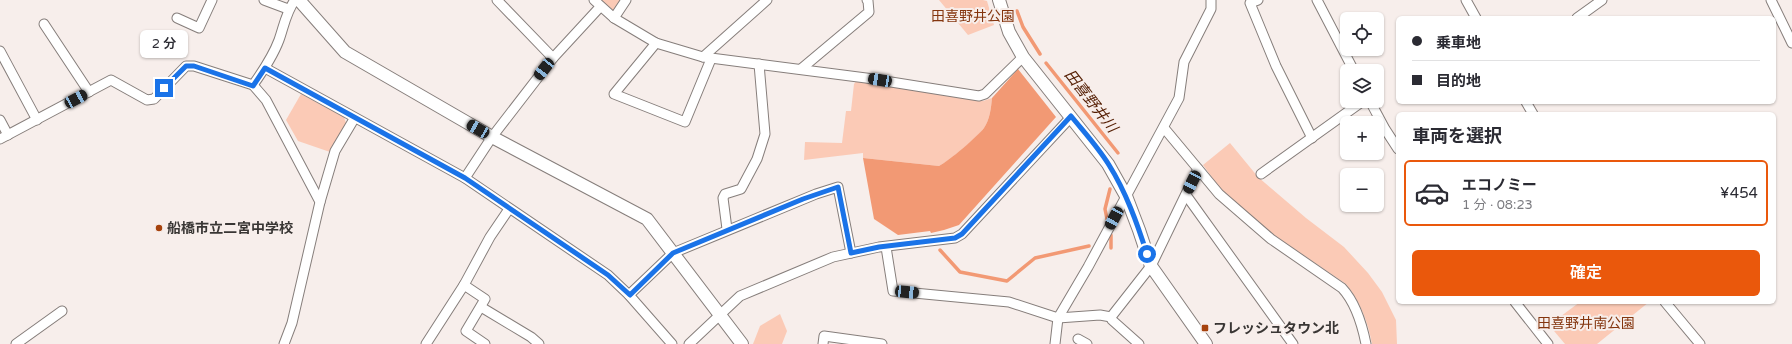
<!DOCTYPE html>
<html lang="ja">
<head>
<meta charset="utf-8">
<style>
	:root { --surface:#fff; --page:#f2f2f3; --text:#2b2b33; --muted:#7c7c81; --line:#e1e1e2; --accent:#ea580c }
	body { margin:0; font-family:"Varela Round","Noto Sans JP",sans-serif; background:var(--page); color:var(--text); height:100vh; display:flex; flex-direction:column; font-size:15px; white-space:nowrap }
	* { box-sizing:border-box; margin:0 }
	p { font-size:13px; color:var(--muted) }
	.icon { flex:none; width:22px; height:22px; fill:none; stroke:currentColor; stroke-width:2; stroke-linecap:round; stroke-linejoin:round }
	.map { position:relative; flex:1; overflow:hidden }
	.details { position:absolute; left:1396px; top:112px; width:380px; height:192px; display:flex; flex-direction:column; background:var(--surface); border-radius:6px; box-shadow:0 1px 3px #0004 }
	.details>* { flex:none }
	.top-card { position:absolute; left:1396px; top:16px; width:380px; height:88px; border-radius:6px; box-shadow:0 1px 3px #0004; display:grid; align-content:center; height:88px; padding:0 16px; background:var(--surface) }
	.buttons { position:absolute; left:1340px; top:12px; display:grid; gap:8px }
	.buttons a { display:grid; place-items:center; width:44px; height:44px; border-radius:6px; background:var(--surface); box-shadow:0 1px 3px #0004; font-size:20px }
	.end { position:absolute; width:18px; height:18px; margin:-9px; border:5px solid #1a73e8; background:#fff; box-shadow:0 0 0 2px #fff }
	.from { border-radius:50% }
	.bubble { position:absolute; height:28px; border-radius:6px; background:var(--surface); box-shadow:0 1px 3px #0004; font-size:13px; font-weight:600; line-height:28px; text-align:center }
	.car { position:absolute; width:12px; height:24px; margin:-12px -6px; border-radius:5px; box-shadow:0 0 3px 1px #0007; background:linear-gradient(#222 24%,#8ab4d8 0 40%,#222 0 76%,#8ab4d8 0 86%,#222 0) }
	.top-card b { display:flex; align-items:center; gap:14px; height:38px; font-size:15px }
	.top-card b+b { border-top:1px solid var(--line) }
	.top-card i { width:10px; height:10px; background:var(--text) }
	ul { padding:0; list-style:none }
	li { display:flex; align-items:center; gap:12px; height:66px; margin:0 8px 6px; padding:0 8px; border:2px solid transparent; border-radius:6px }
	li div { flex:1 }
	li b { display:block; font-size:15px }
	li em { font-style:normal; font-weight:600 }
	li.selected { border-color:var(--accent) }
	li>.icon { width:36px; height:36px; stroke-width:1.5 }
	h2 { padding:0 16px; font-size:18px; line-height:48px }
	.primary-button { display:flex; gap:8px; margin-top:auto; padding:8px 16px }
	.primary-button a { flex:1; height:46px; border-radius:6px; background:var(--accent); color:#fff; font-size:16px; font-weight:600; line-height:46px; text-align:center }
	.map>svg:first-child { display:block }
	.green { fill:#fbcab6 }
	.water { fill:#f29974 }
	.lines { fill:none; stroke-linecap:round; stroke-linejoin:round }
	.stream { stroke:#f29974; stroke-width:3.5 }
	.minor-casing { stroke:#867e7b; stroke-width:11 }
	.tertiary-casing { stroke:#867e7b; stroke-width:14 }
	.minor { stroke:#fff; stroke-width:9 }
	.tertiary { stroke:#fff; stroke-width:12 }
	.route { stroke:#1a73e8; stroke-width:5 }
	.poi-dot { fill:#a6420d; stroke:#f7eeeb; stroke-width:1.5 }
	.labels { text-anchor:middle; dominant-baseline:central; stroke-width:4; stroke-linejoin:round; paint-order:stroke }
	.park-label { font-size:14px; fill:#84350e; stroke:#f7eeeb }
	.poi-label { font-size:14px; font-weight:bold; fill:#393634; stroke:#f7eeeb; text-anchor:start }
	.water-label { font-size:15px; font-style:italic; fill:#531c01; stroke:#f7eeeb }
</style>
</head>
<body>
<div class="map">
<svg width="1792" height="344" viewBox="0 0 1792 344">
	<rect width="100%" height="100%" fill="#f7eeeb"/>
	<g class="green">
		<polygon points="596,0 624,0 609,14"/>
		<polygon points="939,0 983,0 987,1 994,25 968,35"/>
		<path d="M 857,80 L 983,101 L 992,98 C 991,108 990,119 984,128 C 978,137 949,161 939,166 L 863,158 L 863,153 L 804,160 L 805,142 L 842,143 L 846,111 L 851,111 L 854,84 Z"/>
		<polygon points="301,94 344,117 346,123 330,152 298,141 286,120"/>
		<path d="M 1230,143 L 1258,177 L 1306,218 L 1344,247 L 1368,273 L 1382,292 L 1396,320 L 1397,344 L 1372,344 C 1368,322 1360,301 1346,284 L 1274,235 L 1222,191 L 1203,165 Z"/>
		<polygon points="1580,302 1649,302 1597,344 1565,344 1549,325"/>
		<polygon points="780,314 787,331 782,344 753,344 760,326"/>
	</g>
	<path class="water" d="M 1018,69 L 1056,117 L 959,225 L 944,230 L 931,233 L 930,231 L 898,235 L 874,219 L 863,158 L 939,166 C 949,161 978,136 984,128 C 990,119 991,108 992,98 Z"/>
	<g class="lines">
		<g class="stream">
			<polyline points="1017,11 1023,27 1040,54"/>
			<polyline points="1046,63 1118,153"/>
			<polyline points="1107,219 1105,209 1110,189"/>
			<polyline points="1111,235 1111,248"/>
			<polyline points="940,250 960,272 1007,281 1035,258 1089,246"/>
		</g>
		<defs>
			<g id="minor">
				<polyline points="264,0 288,9"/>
				<polyline points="497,0 553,58"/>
				<polyline points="594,0 614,18 656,43 703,57 866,78 979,96 985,94 1023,57"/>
				<polyline points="1258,0 1250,3 1276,66 1312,138"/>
				<polyline points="1317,0 1354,71"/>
				<polyline points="1466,0 1476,18"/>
				<polyline points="1771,0 1792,43"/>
				<polyline points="177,18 199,28 212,0"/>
				<polyline points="614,18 626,0"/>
				<polyline points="1577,18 1602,0"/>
				<polyline points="44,24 89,92"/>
				<polyline points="656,43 614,94 685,122 711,59"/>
				<polyline points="0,51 37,120"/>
				<polyline points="703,57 767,0"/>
				<polyline points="265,68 465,178 608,275 629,295 672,344"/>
				<polyline points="801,69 869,12 868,1 867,0"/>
				<path d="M 253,85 C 263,71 273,56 279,40 C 284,26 286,12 295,0"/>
				<polyline points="1370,101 1385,129 1398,149"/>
				<polyline points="1526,102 1533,114"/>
				<polyline points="0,120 8,135"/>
				<path d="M 1164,128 L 1219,194 L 1271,239 L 1342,288 C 1356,303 1362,324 1366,344"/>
				<polyline points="0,139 111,80 147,100 154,99 186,66 194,66 253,85 266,100 320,202 292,323 284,344"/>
				<polyline points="1261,174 1363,101"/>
				<polyline points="465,178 492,137 553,58 600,7"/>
				<polyline points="1186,195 1293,344"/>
				<polyline points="320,202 335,151 354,119"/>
				<polyline points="727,229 723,198 725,194 741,189 757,159 765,134 759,64"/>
				<polyline points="886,247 893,291 1009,302 1058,318 1100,315 1111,317"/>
				<polyline points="464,285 490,237 509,209"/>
				<polyline points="629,295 673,253 816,194 838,187 851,253"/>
				<polyline points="1515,302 1548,344"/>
				<polyline points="1665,302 1700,344"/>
				<polyline points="481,307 531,337 539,344"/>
				<polyline points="1078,339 1087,344"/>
				<polyline points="16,344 62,311"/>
				<polyline points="426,344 464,285 485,299 466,331 485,344"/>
				<polyline points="689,344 740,296 833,257 879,247 955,238 962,234 1071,117"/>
				<polyline points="823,344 824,336 882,344"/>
				<polyline points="1055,344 1058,318 1088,267 1179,98 1184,62 1211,9 1211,0"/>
				<polyline points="1139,344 1112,320 1111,317 1151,266 1198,169"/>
			</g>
			<g id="tertiary">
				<polyline points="299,0 345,52 492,137 647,219 742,344"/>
				<polyline points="999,0 1009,32 1023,57 1108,164 1126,196 1139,230 1151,266 1206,344"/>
			</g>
		</defs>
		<use href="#minor" class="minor-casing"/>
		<use href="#tertiary" class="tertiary-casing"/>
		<use href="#minor" class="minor"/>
		<use href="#tertiary" class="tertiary"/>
	</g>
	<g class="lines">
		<path class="route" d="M 164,88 L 186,66 L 194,66 L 253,86 L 265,68 L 465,178 L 608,275 L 630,295 L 673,253 L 803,199 L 838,187 L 851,253 L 879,247 L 955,238 L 962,234 L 1071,116 C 1084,132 1098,147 1109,165 C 1126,192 1137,223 1147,254"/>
	</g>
	<g class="poi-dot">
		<circle cx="159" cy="228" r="4"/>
		<rect x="1201" y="324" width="8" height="8" rx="2"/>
	</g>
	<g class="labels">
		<g class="park-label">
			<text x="973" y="16">田喜野井公園</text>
			<text x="1586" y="323">田喜野井南公園</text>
		</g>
		<g class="poi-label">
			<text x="167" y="228">船橋市立二宮中学校</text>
			<text x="1213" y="328">フレッシュタウン北</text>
		</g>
		<g class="water-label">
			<text transform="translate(1091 101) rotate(52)">田喜野井川</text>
		</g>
	</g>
</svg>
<div class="buttons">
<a><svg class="icon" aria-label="locate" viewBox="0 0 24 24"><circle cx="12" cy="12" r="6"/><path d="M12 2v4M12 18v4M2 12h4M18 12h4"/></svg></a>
<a><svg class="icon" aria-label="layers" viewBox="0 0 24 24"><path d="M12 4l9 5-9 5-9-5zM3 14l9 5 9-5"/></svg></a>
<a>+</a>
<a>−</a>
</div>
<i class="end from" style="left:1147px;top:254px"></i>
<i class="end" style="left:164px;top:88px"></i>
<div class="bubble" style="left:140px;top:30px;width:48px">2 分</div>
<i class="car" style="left:544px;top:69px;rotate:218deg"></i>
<i class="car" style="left:880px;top:80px;rotate:279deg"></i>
<i class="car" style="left:76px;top:99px;rotate:62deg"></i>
<i class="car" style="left:478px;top:129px;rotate:300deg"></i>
<i class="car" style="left:1192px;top:182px;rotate:207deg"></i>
<i class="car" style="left:1114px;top:218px;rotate:208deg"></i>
<i class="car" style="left:907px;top:292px;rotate:96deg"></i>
<div class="top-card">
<b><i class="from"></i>乗車地</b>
<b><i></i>目的地</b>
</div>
<section class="details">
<h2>車両を選択</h2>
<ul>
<li class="selected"><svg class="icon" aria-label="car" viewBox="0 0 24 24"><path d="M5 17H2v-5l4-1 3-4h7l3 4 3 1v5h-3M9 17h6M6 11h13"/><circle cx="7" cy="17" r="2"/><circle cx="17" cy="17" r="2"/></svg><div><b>エコノミー</b><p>1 分 · 08:23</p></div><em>¥454</em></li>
</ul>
<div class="primary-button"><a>確定</a></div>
</section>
</div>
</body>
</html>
